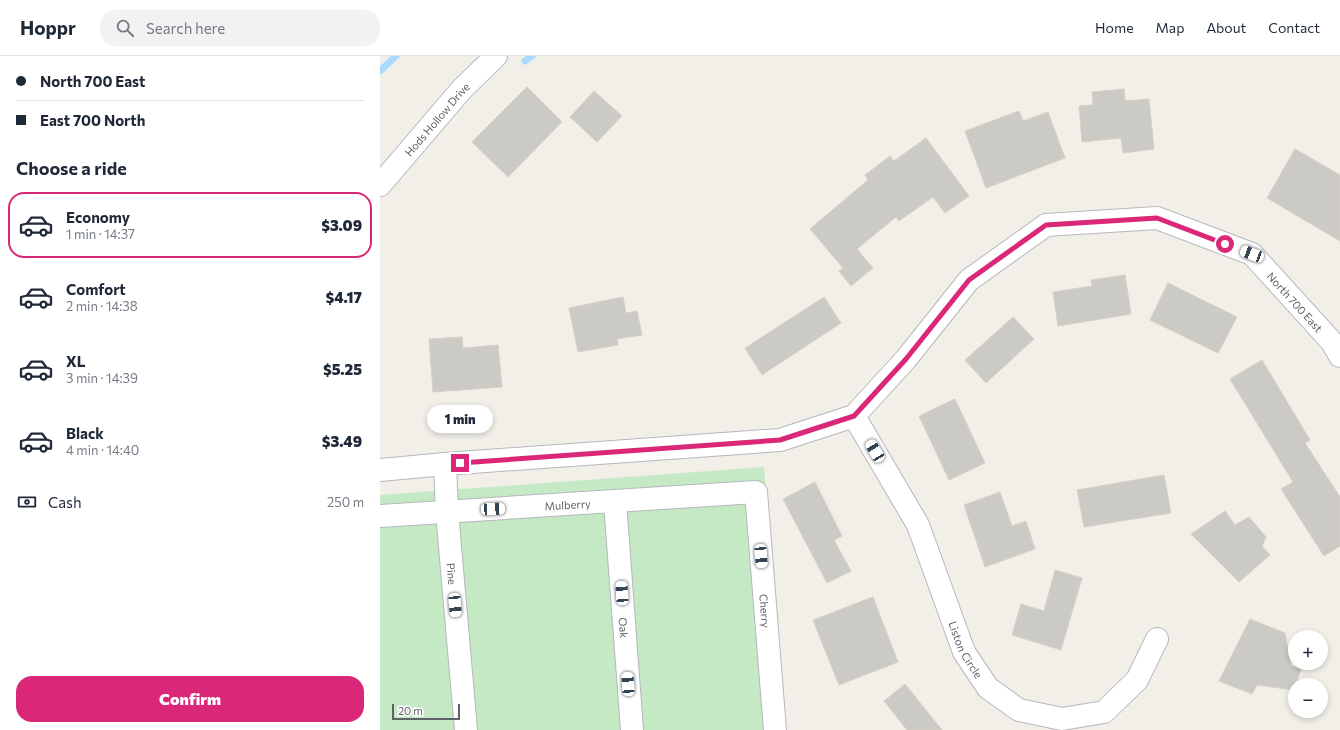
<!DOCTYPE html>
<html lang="en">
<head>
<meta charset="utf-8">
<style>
	:root { --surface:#fff; --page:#f2f2f3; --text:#1f2937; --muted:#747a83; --line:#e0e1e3; --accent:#db2777 }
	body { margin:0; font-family:Commissioner,sans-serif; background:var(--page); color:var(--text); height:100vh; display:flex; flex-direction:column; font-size:15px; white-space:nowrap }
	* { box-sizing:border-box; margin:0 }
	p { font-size:13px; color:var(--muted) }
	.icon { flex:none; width:22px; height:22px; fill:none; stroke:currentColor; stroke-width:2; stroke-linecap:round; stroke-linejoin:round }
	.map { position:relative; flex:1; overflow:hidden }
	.side { display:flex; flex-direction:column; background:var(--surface); width:380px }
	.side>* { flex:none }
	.top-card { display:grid; align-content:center; height:88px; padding:0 16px; background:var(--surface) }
	.fabs { position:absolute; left:908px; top:574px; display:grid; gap:8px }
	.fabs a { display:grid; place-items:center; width:40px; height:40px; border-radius:50%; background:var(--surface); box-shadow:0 2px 6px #0003; font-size:20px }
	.scale { position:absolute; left:12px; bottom:10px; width:68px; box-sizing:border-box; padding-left:4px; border:2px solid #5f6368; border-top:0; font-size:11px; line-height:14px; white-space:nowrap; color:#5f6368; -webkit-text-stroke:3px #fff; paint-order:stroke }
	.end { position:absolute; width:18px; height:18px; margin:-9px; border:5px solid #db2777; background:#fff; box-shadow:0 0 0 2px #fff }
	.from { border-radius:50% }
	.bubble { position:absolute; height:28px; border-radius:14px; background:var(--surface); box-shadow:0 2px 6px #0003; font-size:13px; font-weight:800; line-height:28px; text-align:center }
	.car { position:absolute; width:12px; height:24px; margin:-12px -6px; border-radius:5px; box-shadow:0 0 3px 1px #0007; background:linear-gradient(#fff 24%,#345 0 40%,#fff 0 76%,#345 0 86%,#fff 0) }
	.top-card b { display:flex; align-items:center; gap:14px; height:38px; font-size:15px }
	.top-card b+b { border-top:1px solid var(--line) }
	.top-card i { width:10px; height:10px; background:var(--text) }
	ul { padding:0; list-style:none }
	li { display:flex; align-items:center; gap:12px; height:66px; margin:0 8px 6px; padding:0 8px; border:2px solid transparent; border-radius:16px }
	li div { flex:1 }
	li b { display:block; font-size:15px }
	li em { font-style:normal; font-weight:800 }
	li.active { border-color:var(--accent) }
	li>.icon { width:36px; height:36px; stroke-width:1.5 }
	h2 { padding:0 16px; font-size:18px; line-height:48px }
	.pay { display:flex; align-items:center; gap:10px; height:44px; padding:0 16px; font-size:15px }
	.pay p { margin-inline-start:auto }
	.primary-button { display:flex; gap:8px; margin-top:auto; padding:8px 16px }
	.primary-button a { flex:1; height:46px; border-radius:16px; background:var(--accent); color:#fff; font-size:16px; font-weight:800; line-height:46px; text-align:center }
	header { display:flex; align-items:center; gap:24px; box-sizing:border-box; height:56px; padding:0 20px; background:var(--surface); border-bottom:1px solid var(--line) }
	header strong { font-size:19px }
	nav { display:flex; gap:22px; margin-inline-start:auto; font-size:14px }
	.search { width:280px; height:36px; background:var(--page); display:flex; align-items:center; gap:10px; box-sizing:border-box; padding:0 14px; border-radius:16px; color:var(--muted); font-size:15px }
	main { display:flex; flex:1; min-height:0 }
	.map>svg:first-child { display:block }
	.green { fill:#c5e8c5 }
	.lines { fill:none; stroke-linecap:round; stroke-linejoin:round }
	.stream { stroke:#aadaff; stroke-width:7 }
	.building { fill:#cccac5; stroke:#d6d1c6 }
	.minor-casing { stroke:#b5b8bc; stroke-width:24 }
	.minor { stroke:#fff; stroke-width:22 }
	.route { stroke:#db2777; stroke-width:5 }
	.labels { text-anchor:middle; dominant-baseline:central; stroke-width:4; stroke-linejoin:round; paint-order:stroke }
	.street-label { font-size:11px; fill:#5f6368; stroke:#fff }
</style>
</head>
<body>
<header>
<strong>Hoppr</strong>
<div class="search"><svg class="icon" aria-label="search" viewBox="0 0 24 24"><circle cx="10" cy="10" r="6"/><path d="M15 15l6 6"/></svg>Search here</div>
<nav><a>Home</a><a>Map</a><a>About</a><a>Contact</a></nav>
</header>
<main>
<section class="side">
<div class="top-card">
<b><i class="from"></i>North 700 East</b>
<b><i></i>East 700 North</b>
</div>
<h2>Choose a ride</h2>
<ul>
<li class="active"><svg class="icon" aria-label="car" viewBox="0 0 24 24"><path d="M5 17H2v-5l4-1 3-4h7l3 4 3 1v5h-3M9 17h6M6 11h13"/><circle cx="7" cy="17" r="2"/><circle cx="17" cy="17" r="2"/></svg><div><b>Economy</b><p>1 min · 14:37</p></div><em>$3.09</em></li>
<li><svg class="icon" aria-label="car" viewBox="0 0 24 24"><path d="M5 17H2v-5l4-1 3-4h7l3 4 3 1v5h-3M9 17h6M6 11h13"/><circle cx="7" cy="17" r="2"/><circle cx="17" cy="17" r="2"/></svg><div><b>Comfort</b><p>2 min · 14:38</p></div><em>$4.17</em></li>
<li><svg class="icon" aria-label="car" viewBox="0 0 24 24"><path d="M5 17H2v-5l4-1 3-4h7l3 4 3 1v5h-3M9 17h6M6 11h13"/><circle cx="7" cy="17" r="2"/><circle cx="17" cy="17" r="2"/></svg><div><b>XL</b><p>3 min · 14:39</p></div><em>$5.25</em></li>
<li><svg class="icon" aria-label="car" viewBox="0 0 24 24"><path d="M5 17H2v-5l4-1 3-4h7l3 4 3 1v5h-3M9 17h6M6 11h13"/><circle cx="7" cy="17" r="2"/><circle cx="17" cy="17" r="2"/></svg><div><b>Black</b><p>4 min · 14:40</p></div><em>$3.49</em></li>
</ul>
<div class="pay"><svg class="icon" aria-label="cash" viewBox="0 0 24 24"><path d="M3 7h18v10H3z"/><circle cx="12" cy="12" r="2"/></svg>Cash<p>250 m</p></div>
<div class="primary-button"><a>Confirm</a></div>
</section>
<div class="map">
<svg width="960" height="674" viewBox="0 0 960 674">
	<rect width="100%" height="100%" fill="#f1efe8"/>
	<polygon class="green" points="384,411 404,674 0,674 0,439"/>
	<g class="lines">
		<g class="stream">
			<polyline points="145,5 152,0"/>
			<polyline points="0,15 16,0"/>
		</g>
	</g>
	<g class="building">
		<polygon points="147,31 182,66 128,121 92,86"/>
		<polygon points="744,33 745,45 769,43 774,93 743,97 741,82 702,86 699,50 713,49 712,36"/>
		<polygon points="214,35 242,60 217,86 190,61"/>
		<polygon points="639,55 643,65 668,56 685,102 606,132 585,75"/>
		<polygon points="546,82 589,140 565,157 553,141 519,165 516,161 477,193 493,212 471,230 459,215 463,212 430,173 488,124 485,119 510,100 514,105"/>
		<polygon points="915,93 960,119 960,185 887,142"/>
		<polygon points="745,219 751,258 678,270 673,236 712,230 711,224"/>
		<polygon points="788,227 857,261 838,297 770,264"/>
		<polygon points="243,241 246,257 257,255 262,279 237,283 238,289 198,296 189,252"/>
		<polygon points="444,241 461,267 382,319 365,292"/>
		<polygon points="633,261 654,283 606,327 585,304"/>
		<polygon points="82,281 83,292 118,289 122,331 53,336 49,283"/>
		<polygon points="882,304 930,384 925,387 960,441 960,490 944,500 901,433 913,426 850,323"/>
		<polygon points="575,343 605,407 569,424 539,360"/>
		<polygon points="784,419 791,457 704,471 697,434"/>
		<polygon points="435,426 462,480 454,484 471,515 447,527 403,443"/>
		<polygon points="620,436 632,470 646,465 655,493 605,511 584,449"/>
		<polygon points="845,455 855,469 869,461 886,481 882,490 890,499 859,526 811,478"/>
		<polygon points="675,514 702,522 681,594 632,579 641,548 664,555"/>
		<polygon points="493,541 518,606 459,629 433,564"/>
		<polygon points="870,563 905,577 911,610 921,613 914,634 877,629 872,638 839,625"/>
		<polygon points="525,628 562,674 527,674 504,645"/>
	</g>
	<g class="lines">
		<defs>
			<g id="minor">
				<path id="s1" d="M 0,129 L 82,33 L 116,0"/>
				<path id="s2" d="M 474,360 L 538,469 L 584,596 L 608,632 L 639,654 L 682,663 L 724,656 L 757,624 L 777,583"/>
				<path id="s3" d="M 65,408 L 67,456 L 86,674"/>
				<path id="s4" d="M 0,414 L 65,408 L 400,384 L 474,360 L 526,303 L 589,224 L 666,169 L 777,162 L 872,198 L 952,286 L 960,300"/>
				<path id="s5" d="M 235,446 L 252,674"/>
				<path id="s6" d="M 0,460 L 376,436 L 395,674"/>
			</g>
		</defs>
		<use href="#minor" class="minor-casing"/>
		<use href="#minor" class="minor"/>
	</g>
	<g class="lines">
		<polyline class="route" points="80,407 400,384 474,360 526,303 589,224 666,169 777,162 845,188"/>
	</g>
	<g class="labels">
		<g class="street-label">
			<text stroke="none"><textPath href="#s1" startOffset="87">Hods Hollow Drive</textPath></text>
			<text stroke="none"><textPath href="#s4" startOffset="1029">North 700 East</textPath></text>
			<text stroke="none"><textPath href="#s6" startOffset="188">Mulberry</textPath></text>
			<text stroke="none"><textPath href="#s3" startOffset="110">Pine</textPath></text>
			<text stroke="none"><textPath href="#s6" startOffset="496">Cherry</textPath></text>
			<text stroke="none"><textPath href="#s5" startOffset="126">Oak</textPath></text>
			<text stroke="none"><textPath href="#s2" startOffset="260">Liston Circle</textPath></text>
		</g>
	</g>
</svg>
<div class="fabs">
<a>+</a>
<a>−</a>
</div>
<div class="scale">20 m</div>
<i class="end from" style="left:845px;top:188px"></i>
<i class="end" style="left:80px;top:407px"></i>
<div class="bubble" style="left:47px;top:349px;width:66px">1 min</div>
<i class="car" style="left:872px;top:198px;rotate:291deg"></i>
<i class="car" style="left:495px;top:395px;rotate:329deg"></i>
<i class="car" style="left:113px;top:453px;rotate:87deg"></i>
<i class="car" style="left:381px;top:500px;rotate:175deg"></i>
<i class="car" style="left:242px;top:537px;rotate:356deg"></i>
<i class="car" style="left:75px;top:549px;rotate:175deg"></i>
<i class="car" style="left:248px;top:628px;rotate:356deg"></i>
</div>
</main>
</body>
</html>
